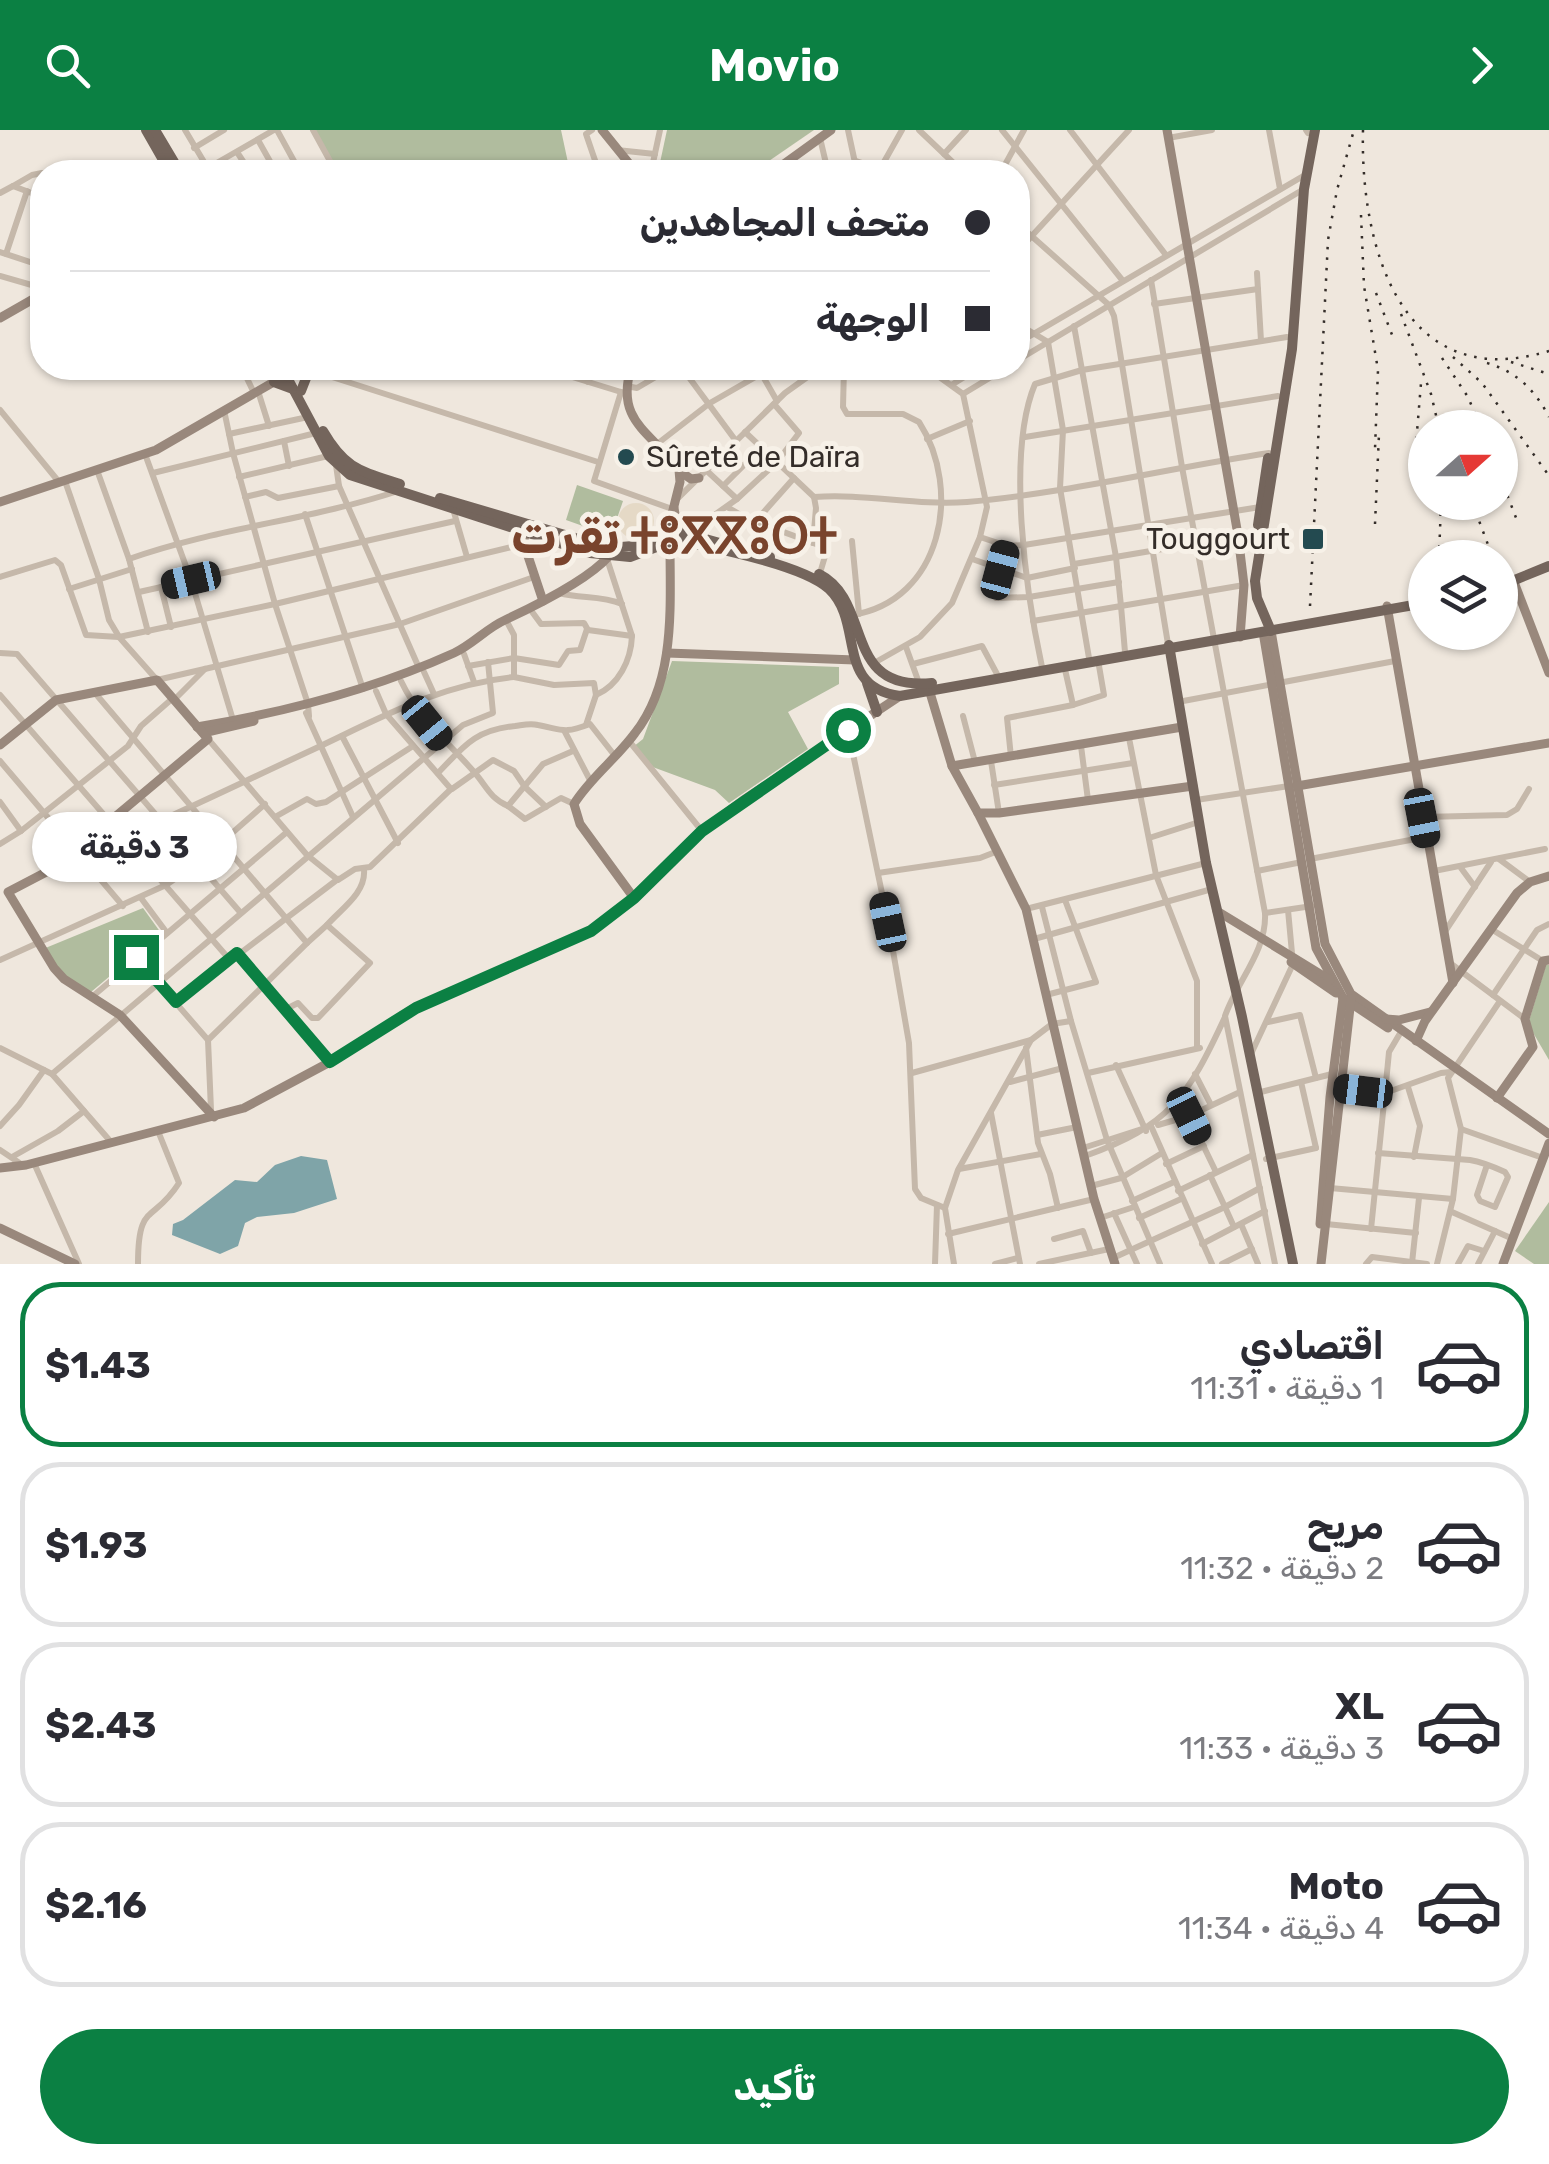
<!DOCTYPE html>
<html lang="ar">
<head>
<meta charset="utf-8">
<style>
	:root { --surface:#fff; --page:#f7f7f7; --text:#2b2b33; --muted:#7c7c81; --line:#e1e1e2; --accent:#0b8043 }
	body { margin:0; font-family:Rubik,"Noto Sans Arabic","Noto Sans Tifinagh",sans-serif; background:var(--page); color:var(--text); direction:rtl; height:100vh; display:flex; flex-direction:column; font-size:38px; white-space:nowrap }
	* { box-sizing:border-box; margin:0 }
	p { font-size:32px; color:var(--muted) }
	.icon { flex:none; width:55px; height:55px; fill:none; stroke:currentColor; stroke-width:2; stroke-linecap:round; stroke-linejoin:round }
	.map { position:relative; height:1134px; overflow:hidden; direction:ltr }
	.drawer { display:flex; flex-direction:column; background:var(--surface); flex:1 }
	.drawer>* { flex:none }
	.guide { position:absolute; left:30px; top:30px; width:1000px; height:220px; border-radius:40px; box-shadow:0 2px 8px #0004; direction:rtl; display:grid; align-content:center; height:220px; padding:0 40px; background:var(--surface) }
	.needle { width:65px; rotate:69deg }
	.buttons { position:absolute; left:1408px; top:280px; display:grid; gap:20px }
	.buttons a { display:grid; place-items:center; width:110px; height:110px; border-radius:50%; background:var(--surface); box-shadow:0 2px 8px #0004; font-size:50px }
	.end { position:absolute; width:45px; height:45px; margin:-22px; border:12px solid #0b8043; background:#fff; box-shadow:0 0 0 5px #fff }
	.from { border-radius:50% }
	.bubble { position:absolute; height:70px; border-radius:35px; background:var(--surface); box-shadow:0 2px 8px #0004; font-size:32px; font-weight:700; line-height:70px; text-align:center; direction:rtl }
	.car { position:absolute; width:30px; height:60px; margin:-30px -15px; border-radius:12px; box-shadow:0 0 8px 2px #0007; background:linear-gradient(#222 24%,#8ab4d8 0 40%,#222 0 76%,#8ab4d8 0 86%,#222 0) }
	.guide b { display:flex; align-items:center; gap:35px; height:95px; font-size:38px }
	.guide b+b { border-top:2px solid var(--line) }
	.guide i { width:25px; height:25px; background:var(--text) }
	ul { padding:18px 0 0; list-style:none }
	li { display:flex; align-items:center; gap:30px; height:165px; margin:0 20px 15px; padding:0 20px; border:5px solid var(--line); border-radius:40px }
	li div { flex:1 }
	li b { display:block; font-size:38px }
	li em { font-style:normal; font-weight:700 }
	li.current { border-color:var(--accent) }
	li>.icon { width:90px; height:90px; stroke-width:1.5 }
	.button { display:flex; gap:20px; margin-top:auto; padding:20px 40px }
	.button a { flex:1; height:115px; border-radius:60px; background:var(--accent); color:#fff; font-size:40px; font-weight:700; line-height:115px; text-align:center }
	header { display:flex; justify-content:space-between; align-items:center; height:130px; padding:0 40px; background:var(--accent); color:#fff; font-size:45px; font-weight:700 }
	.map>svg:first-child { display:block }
	.green { fill:#b0bc9e }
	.plaza { fill:#e5d9c6 }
	.water { fill:#7fa4a8 }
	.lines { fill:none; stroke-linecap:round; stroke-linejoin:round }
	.street { stroke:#c5b8aa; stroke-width:6 }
	.secondary { stroke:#99887c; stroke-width:9 }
	.primary { stroke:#74655c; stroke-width:10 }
	.rail { stroke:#342d29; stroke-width:2.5; stroke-dasharray:2.5 8; stroke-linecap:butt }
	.route { stroke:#0b8043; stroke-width:12 }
	.poi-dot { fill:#234a50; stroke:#f7f1e8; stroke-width:4 }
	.labels { text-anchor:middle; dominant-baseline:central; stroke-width:10; stroke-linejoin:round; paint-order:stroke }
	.poi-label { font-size:30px; fill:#342d29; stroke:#f7f1e8; text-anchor:start }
	.town-label { font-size:50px; font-weight:bold; fill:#79432c; stroke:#f7f1e8 }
</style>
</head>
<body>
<header><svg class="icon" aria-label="forward" viewBox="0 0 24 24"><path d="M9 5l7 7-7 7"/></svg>Movio<svg class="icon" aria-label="search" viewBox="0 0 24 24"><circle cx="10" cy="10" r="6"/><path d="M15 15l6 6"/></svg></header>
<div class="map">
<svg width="1549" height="1134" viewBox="0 0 1549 1134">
	<rect width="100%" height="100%" fill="#efe7dd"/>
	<g class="green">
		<polygon points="315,0 561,0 570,42 339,42"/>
		<polygon points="667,0 814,0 753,42 658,42"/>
		<polygon points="577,355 623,371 611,406 566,390"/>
		<polygon points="672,531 839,537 839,554 788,582 808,619 729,673 715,660 650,636 633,617 643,609"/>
		<polygon points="143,778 161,803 91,862 65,849 43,819"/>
		<polygon points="1546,835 1549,835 1549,930 1528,894"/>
		<polygon points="1549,1072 1549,1134 1534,1134 1515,1121"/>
	</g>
	<circle class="plaza" cx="636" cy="391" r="18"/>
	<polygon class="water" points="301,1026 327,1030 337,1069 294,1083 257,1087 245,1093 238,1116 220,1124 172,1105 173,1094 183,1090 235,1050 257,1052 275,1035"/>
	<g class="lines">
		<g class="street">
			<polyline points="185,0 210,42"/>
			<polyline points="277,0 300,42"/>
			<polyline points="313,0 336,42"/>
			<polyline points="592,0 586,4 599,42"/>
			<polyline points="848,0 857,42"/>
			<polyline points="919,0 963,42"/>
			<polyline points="1002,0 1123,151"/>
			<polyline points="1070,0 1166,125"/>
			<polyline points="1269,0 1280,59"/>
			<polyline points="1306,0 1308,3"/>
			<polyline points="820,8 828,42"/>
			<polyline points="1168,8 1212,0"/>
			<polyline points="258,10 276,42"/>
			<polyline points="194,18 224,0"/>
			<polyline points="617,20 655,24"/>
			<polyline points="237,22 250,42"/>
			<polyline points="944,24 966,0"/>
			<polyline points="856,31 890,42"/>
			<polyline points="208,38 274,0"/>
			<polyline points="880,39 902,0"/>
			<polyline points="651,42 660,0"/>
			<polyline points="1001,42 1024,0"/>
			<polyline points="13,56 32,45 42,43"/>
			<polyline points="0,63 13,56 42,67"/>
			<polyline points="1018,94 1109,175 1114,186 1168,514"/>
			<polyline points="1018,121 1129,0"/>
			<polyline points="0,122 42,136"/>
			<polyline points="6,124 27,61"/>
			<polyline points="1257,143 1261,211"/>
			<polyline points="0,146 42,158"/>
			<path d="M 1151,150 L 1182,337 L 1265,783 C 1267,821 1237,851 1225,886 L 1275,1134"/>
			<polyline points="1154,174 1258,159"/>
			<polyline points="1018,194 1048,212 1063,300 1060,358 1089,528"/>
			<polyline points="1074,196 1116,427 1121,476 1244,455"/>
			<polyline points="1018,213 1305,45"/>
			<polyline points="1018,230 1304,59"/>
			<polyline points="242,238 254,263"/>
			<polyline points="325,238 332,247 598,332"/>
			<polyline points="543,238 621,262"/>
			<polyline points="682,238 736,311"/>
			<path d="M 844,238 L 843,277 L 847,284 L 903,284 L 919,292 C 963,360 942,471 852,485"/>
			<polyline points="958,238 966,245"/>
			<polyline points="761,243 777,271"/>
			<polyline points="588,252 593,238"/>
			<polyline points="953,254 979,238"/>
			<polyline points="626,256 637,258 671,238"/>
			<polyline points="258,261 269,296"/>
			<polyline points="625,264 621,262 594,351 675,380"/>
			<polyline points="963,264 1006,238"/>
			<polyline points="0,280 59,352"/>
			<polyline points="224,280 233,323 275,474 308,574 309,586"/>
			<polyline points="745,302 777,332 799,303 774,274"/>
			<polyline points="229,304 308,287"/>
			<polyline points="1025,307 1278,266"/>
			<polyline points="927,309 970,291"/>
			<polyline points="284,311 289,336"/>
			<polyline points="657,314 710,273 771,238"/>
			<polyline points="145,324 191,450 233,590"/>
			<polyline points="336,335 339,356 419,538"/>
			<polyline points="97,340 129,429 148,502"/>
			<polyline points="707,341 737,369"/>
			<polyline points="153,343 316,303"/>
			<polyline points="239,347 328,326"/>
			<polyline points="65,351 99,449 109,490 118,505"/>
			<polyline points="723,356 762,317"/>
			<polyline points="245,367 266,362 278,368 339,356"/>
			<polyline points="676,370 785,263 820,238"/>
			<polyline points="727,377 746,388 824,417 826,423 820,443"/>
			<polyline points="453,379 467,427"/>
			<polyline points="305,384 363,559"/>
			<polyline points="755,392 794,348"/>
			<path d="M 689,403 L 737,369 L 777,332 L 814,367 C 865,363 916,376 967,372 C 1068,363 1169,338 1269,323"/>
			<polyline points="980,407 1007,416 1024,415 1260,377"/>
			<polyline points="852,411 859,484"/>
			<polyline points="813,413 816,378 814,367"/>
			<polyline points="524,414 275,474 119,507 157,550 400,494 534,447"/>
			<polyline points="1007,416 996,468 1029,467 1119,452"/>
			<path d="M 129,429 C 216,398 310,390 398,361"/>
			<polyline points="972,429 1027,448 1075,438"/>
			<polyline points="1074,434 1257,403"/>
			<polyline points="0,447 55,430 61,435 86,505 119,507"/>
			<polyline points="161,457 171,497"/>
			<polyline points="69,459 132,439"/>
			<polyline points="139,462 455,391"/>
			<path d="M 559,463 C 581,469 600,465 622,474"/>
			<polyline points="530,479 541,494 584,493 588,500 632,506"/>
			<polyline points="1033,491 1121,476 1125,522"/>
			<polyline points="906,517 919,553"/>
			<polyline points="0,523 17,524 240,782"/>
			<polyline points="464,524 474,552"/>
			<polyline points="874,533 920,507 952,473 980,407 987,377 963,264 927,238"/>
			<polyline points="913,534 982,516 997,544"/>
			<polyline points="468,536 514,528 559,535 568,521 580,520 587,499"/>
			<path d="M 1042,537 C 1026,463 1006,323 1035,254 L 1082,240 L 1287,207"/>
			<polyline points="424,542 434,564"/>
			<polyline points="514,547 554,555 594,553 596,565 586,595"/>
			<path d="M 401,551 C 419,589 448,612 475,643 C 487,657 490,668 508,676 L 543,634 L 573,621"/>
			<polyline points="95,563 307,813 208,910"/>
			<polyline points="0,565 230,830"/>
			<path d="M 596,565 C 619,555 631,530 632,506 L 607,429"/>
			<polyline points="174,570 205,539"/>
			<polyline points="1178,572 1395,531"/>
			<polyline points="1073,575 1104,565 1098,530"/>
			<polyline points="306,583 353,687"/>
			<polyline points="963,586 975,632"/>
			<polyline points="848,600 888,792 909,913 915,1059 921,1068 945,1078"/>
			<polyline points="565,602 591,652"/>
			<polyline points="342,606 398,713"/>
			<polyline points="1129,608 1156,745 1197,851 1197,918"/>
			<polyline points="208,609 307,725 338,750 355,739 370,737 451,659 386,584 376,561"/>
			<polyline points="629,611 702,701"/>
			<polyline points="1081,616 1088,670"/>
			<polyline points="1011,627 1007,588 1073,575 1064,535"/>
			<polyline points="0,631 123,776"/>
			<polyline points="991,631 999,683"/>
			<path d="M 438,643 C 464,616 475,600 515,596 C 523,595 530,593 538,595 C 564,600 563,604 590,594 L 615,626"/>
			<polyline points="994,655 1133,633"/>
			<polyline points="452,659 493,630 514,641 525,657 546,677"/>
			<polyline points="1196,670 1289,656"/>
			<polyline points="0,672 21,701"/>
			<polyline points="508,676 525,689 561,668 574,674"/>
			<polyline points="275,687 307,669 316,674 326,672 413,616"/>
			<polyline points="1423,687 1507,685 1517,679 1529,659"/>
			<polyline points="1149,708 1199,692"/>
			<polyline points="0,714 21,701 128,616 141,596 173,568"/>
			<polyline points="1310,729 1426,707"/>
			<polyline points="1499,729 1530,752"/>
			<path d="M 60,736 C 145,699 228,659 312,620 C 378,589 440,554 514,547 L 514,505 L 506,490"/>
			<polyline points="1461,738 1475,757"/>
			<polyline points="1257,741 1302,732"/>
			<polyline points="1434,741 1545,719"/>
			<polyline points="878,743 980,728 998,721"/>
			<polyline points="141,768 167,803"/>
			<polyline points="1042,777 1071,891"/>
			<polyline points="1026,779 1206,733"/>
			<polyline points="1265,783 1312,776"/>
			<polyline points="1491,799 1543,831"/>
			<polyline points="1444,803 1491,732"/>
			<polyline points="1034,809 1212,759"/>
			<polyline points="307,813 327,795"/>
			<polyline points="237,823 330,932"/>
			<polyline points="136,827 208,910 211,980"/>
			<polyline points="0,830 166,755 198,733 265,674"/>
			<polyline points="1450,833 1525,889"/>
			<polyline points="1046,865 1096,852 1065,770"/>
			<polyline points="1493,865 1537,800 1549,794"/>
			<polyline points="93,866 287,702"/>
			<polyline points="176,872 338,749"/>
			<path d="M 284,880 L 298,873 L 312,888 L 318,888 L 370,833 L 327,795 C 341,779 366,763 364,740"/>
			<polyline points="1268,892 1300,885 1316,948"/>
			<polyline points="0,918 52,944 111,1012"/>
			<polyline points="1026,918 1038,1013 1050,1044 1058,1078"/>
			<polyline points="1251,924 1293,834 1288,780"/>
			<polyline points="1116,935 1146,1001"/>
			<polyline points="912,943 1031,910"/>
			<polyline points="1088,943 1200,918"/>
			<polyline points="52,944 463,595 493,583 488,532"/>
			<polyline points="1195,944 1211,975"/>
			<polyline points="1010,952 1063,938"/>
			<polyline points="1301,952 1316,1018"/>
			<polyline points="1408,957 1420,996 1414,1027"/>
			<polyline points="1341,958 1385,963 1389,922 1402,900"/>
			<polyline points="1257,963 1332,944"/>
			<polyline points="991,983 1020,1134"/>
			<polyline points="1189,986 1216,1042"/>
			<polyline points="1158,995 1189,986 1240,962"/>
			<polyline points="0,996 19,975 44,940"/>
			<polyline points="1151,996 1212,1134"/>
			<polyline points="1461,999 1543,1028"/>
			<polyline points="1037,1005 1077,997"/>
			<polyline points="1083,1018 1148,997"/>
			<polyline points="0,1020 24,1036"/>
			<path d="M 1378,1023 L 1470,1030 C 1483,1032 1494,1037 1505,1042 L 1508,1047 L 1495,1077 L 1480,1071 L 1477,1065 L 1487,1035"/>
			<path d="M 1085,1026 C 1169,996 1188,967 1225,887"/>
			<polyline points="12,1027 58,1001 84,981"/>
			<polyline points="1266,1029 1316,1018"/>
			<polyline points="34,1033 79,1134"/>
			<polyline points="1166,1034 1204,1016"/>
			<polyline points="959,1039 1041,1024"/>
			<polyline points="1210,1045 1225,1077 1260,1058"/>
			<polyline points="1091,1056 1121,1048 1162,1023"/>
			<polyline points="1330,1058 1453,1069 1437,1134"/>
			<polyline points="1178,1061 1253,1025"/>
			<polyline points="1453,1069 1461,999 1448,948 1500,871"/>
			<polyline points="1132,1071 1174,1052"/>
			<polyline points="1452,1082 1513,1109"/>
			<polyline points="1114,1083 1137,1134"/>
			<polyline points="1100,1088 1134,1077"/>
			<polyline points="1139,1088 1181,1069"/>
			<polyline points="1241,1094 1258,1134"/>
			<polyline points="1326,1094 1416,1103"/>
			<polyline points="1371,1099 1385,963 1441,943 1451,942"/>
			<polyline points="948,1104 1094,1069"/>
			<polyline points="1054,1109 1083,1101 1091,1123"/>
			<polyline points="1202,1114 1265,1081"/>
			<polyline points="1113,1128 1225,1077 1234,1097"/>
			<polyline points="1412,1133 1419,1068"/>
			<path d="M 138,1134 C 138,1071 153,1094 179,1053 L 158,1001"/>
			<polyline points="935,1134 937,1075"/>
			<polyline points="954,1134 945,1078 958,1040 1031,910 1052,894 1071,891 1107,1010 1160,1134"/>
			<polyline points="995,1134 1018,1128"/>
			<polyline points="1039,1134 1109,1119"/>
			<polyline points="1222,1134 1252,1119"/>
			<polyline points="1366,1134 1372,1127 1427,1134"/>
			<polyline points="1458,1134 1468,1116 1484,1121"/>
			<polyline points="1478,1134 1495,1101"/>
		</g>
		<g class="secondary">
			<polyline points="602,0 636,42"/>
			<polyline points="1167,0 1238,405 1244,455 1240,507"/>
			<polyline points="773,42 831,0"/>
			<polyline points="0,188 42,164"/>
			<path d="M 631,238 C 615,292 651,301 679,340 L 680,352 L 669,396"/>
			<polyline points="681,342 691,349 699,348"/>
			<polyline points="0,372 156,320 298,238"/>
			<polyline points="674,378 677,396"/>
			<polyline points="525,397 524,414 543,471"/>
			<polyline points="1514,452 1549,543"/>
			<polyline points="1387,476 1453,853"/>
			<polyline points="1271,501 1325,814 1351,864 1549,1004"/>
			<polyline points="1263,502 1316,818 1343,868 1388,898"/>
			<polyline points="667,523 855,530"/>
			<polyline points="928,556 952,636 978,683 999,683 1193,656"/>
			<path d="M 197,597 C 286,582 372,560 454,523 C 473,514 487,498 505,490 C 535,476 588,450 609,426"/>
			<polyline points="203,603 254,591"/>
			<polyline points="0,615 56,570 157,550 208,609 54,738 8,762 54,838 64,849 120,885 214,987"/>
			<polyline points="952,636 1182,597"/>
			<polyline points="1297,656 1549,613"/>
			<polyline points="978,683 1026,779 1094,1069 1115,1134"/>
			<path d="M 634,768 L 580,694 L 574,674 C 590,648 617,628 635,603 C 676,551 670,477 670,414"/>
			<polyline points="1217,781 1330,850"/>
			<polyline points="1291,832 1336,863"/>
			<polyline points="1386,889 1399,890 1430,882"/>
			<polyline points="1416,911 1425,891 1517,763 1530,752 1549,746"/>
			<polyline points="1497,968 1533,917 1525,889 1543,831 1549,830"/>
			<polyline points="0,1038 26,1035 244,978 330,932 416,878 591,801 634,768 702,701 742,671 900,566"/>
			<polyline points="1320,1094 1330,967 1343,868"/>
			<polyline points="0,1098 75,1134"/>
			<polyline points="1321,1134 1351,869"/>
			<polyline points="1503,1134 1549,1013"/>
		</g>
		<g class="primary">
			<polyline points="146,0 170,42"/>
			<polyline points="155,0 180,42"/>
			<polyline points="282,238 329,326 350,345 590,423 630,427 667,413"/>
			<polyline points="274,252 293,259"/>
			<polyline points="301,261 310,238"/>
			<path d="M 323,301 C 345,339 360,341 400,354"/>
			<polyline points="440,368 609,418 633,416 664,404"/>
			<circle cx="674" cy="405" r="10"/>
			<polyline points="1258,395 1268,328"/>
			<polyline points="684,403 770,427"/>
			<path d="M 682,411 C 717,418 805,436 829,459 C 865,493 834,557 900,566 L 1425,473"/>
			<path d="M 819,444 C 874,472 841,562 932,553"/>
			<polyline points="1500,456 1549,436"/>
			<polyline points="1271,501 1257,468 1255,451 1292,219 1304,59 1315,0"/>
			<polyline points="1169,515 1206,733 1242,887 1293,1134"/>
			<polyline points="867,553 877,582"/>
		</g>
		<g class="rail">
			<path d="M 1363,0 C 1360,116 1401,266 1549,221"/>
			<polyline points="1361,85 1364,156 1378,240 1375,319"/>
			<polyline points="1376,163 1394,210"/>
			<polyline points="1401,184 1431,264 1439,298"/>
			<polyline points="1453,227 1482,253 1547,343"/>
			<polyline points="1442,228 1468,267 1481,298"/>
			<polyline points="1511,232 1549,244"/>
			<path d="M 1487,233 C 1517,242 1535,260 1549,287"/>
			<polyline points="1500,346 1518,393"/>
			<polyline points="1413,351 1421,253"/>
			<polyline points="1472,372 1493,428"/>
			<polyline points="1375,394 1379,304"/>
			<polyline points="1439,428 1441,372"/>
			<polyline points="1310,476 1328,110 1337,60 1354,0"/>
		</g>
	</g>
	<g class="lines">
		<polyline class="route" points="136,827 176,872 237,823 330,932 416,878 591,801 634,768 702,701 848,600"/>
	</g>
	<g class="poi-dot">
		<circle cx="626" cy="327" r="10"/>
		<rect x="1301" y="397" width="24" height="24" rx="5"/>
	</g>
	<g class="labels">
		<g class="poi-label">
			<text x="646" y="327">Sûreté de Daïra</text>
			<text x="1290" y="409" text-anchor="end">Touggourt</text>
		</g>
		<g class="town-label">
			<text x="674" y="406">تقرت ⵜⵓⴳⴳⵓⵔⵜ</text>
		</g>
	</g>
</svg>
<div class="buttons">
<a><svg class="needle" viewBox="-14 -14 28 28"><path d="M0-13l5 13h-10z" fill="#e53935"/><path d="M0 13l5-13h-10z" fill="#7c7c81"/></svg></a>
<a><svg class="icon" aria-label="layers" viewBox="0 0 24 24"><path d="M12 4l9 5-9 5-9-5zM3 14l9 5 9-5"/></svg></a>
</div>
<i class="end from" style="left:848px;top:600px"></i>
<i class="end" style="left:136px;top:827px"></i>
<div class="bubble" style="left:32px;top:682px;width:205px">3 دقيقة</div>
<i class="car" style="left:1000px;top:440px;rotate:15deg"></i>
<i class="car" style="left:191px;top:450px;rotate:257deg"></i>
<i class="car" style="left:427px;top:593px;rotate:141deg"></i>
<i class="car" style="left:1422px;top:688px;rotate:169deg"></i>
<i class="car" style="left:888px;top:792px;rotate:348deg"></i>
<i class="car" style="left:1363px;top:961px;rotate:277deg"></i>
<i class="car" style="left:1189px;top:986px;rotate:154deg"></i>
<div class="guide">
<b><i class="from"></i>متحف المجاهدين</b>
<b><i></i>الوجهة</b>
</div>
</div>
<section class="drawer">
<ul>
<li class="current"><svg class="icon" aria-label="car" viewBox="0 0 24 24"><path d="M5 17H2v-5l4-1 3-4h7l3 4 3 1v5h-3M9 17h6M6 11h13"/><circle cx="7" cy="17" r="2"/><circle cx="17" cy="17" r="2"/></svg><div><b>اقتصادي</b><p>1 دقيقة · 11:31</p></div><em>$1.43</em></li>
<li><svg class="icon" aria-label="car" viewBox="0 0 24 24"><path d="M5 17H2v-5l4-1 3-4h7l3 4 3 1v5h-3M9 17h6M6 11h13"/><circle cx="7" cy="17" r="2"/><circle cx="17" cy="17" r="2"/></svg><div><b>مريح</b><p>2 دقيقة · 11:32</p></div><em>$1.93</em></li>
<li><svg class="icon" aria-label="car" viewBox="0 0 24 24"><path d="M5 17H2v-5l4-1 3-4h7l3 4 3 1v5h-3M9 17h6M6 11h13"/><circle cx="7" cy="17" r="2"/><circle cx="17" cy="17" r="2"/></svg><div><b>XL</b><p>3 دقيقة · 11:33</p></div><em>$2.43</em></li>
<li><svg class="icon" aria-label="car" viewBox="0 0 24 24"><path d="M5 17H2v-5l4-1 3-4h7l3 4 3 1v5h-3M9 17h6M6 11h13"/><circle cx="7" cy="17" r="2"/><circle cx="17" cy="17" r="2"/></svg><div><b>Moto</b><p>4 دقيقة · 11:34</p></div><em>$2.16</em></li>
</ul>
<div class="button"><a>تأكيد</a></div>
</section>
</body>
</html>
